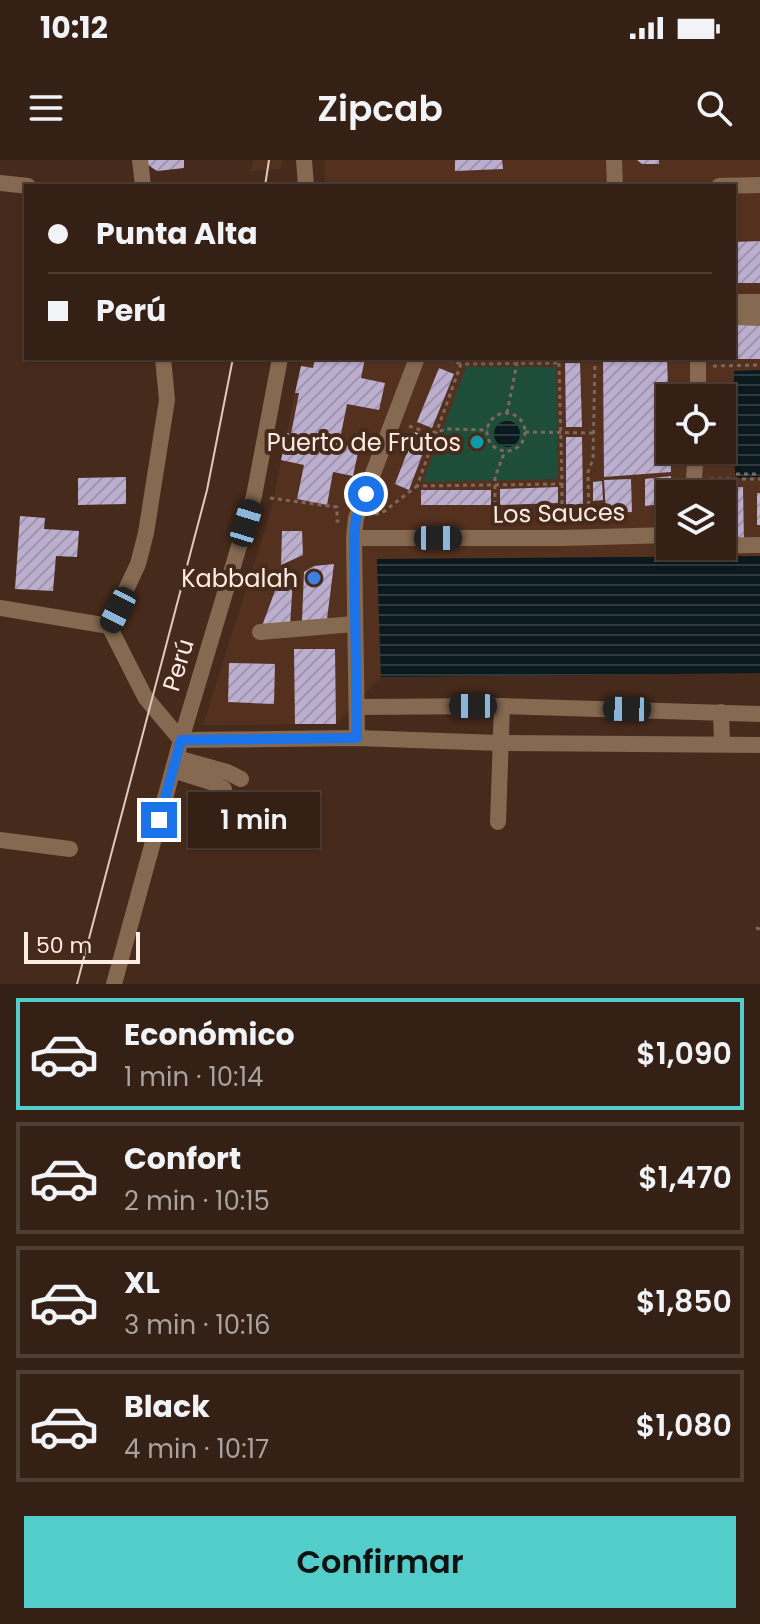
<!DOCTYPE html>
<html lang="es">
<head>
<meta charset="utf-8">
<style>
	:root { --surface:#342015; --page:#3f2d22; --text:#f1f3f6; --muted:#a9a3a0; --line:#4e3e34; --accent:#53cdca }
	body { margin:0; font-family:Poppins,sans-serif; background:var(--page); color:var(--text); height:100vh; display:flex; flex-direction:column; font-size:30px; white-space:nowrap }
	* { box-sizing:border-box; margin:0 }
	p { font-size:26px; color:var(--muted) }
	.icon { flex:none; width:44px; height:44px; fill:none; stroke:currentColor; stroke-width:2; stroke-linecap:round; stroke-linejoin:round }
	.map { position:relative; height:824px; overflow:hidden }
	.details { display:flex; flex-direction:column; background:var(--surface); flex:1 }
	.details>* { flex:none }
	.top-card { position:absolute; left:24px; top:24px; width:712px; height:176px; border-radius:0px; box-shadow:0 2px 6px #0004,0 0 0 2px var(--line); display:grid; align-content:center; height:176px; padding:0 24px; background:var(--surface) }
	.tools { position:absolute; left:656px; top:224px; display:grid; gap:16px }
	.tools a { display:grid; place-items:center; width:80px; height:80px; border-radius:0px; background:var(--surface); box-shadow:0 2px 6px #0004,0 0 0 2px var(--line); font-size:40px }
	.scale { position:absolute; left:24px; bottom:20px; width:116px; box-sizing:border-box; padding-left:8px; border:4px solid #ffece3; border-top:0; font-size:22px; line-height:28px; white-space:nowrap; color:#ffece3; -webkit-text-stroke:6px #462a1c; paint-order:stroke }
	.end { position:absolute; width:36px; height:36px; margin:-18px; border:10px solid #1a73e8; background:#fff; box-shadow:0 0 0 4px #fff }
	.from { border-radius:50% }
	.bubble { position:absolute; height:56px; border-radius:0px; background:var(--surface); box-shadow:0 2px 6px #0004,0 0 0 2px var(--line); font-size:26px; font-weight:600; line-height:56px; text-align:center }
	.car { position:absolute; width:24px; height:48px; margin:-24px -12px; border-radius:10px; box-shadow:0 0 6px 2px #0007; background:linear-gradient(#222 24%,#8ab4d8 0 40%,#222 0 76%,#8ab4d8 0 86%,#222 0) }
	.top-card b { display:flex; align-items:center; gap:28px; height:76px; font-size:30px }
	.top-card b+b { border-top:2px solid var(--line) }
	.top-card i { width:20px; height:20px; background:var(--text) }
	ul { padding:14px 0 0; list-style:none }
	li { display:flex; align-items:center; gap:24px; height:112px; margin:0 16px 12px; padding:0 8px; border:4px solid var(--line); border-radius:0px }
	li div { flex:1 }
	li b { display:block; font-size:30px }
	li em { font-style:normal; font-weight:600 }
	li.active { border-color:var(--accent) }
	li>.icon { width:72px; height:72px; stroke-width:1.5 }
	.primary-button { display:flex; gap:16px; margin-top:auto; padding:16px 24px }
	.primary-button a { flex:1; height:92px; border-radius:0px; background:var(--accent); color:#111; font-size:32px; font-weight:600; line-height:92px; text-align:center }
	.status { display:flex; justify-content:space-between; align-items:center; height:56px; padding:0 40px; background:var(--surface); direction:ltr }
	.status svg { height:22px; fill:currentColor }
	header { display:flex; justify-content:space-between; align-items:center; height:104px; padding:0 24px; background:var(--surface); font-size:36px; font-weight:600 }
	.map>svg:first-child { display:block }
	.built { fill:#54311f; fill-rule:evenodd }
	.green { fill:#1e4e3a }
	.water { fill:url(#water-rules) }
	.building { fill:url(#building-hatch) }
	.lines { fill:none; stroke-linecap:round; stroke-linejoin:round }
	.path { stroke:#80675b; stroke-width:3; stroke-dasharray:4 4; stroke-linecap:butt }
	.minor { stroke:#856950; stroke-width:16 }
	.tram { stroke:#dec9bf; stroke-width:2 }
	.route { stroke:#1a73e8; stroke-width:10 }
	.culture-dot { fill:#0f9aa8; stroke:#462a1c; stroke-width:3 }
	.shop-dot { fill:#3f7fe0; stroke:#462a1c; stroke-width:3 }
	.labels { text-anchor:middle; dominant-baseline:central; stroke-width:8; stroke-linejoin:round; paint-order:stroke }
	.poi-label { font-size:24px; fill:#ffece3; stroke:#462a1c; text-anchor:end }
	.street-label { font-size:24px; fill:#ffece3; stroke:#462a1c }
</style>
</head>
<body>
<div class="status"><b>10:12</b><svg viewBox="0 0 49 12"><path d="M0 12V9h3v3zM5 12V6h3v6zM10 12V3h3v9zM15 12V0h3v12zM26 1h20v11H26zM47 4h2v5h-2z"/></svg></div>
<header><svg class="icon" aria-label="menu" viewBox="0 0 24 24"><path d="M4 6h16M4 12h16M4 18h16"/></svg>Zipcab<svg class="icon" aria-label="search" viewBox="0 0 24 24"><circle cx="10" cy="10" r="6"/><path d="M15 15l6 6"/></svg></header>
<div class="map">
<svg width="760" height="824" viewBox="0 0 760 824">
	<defs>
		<pattern id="water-rules" width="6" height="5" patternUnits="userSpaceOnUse" patternTransform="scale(2)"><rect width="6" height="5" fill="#09191d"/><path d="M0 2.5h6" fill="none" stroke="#2e3b3e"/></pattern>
		<pattern id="building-hatch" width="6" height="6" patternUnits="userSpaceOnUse" patternTransform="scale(2)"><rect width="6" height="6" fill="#bcaecf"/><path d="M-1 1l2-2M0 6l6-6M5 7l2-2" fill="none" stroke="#a094ac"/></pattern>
	</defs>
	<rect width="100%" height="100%" fill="#462a1c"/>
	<g class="built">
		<polygon points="253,0 282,0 281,9 251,11"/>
		<path d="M 325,0 L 760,0 L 760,210 L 734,211 L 735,317 L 760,317 L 760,396 L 377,399 L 381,517 L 336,564 L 203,565 L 272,347 L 302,198 L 734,198 L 734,26 L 325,26 ZM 670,238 L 722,238 L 722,290 L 670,290 ZM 670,334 L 722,334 L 722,386 L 670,386 Z"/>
	</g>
	<polygon class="green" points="466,207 556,207 558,319 423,322"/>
	<g class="water">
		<polygon points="760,210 760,317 735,318 734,211"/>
		<circle cx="507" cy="274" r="13"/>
		<polygon points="760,396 760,513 381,517 377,399"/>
	</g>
	<g class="building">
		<polygon points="148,0 184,0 184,8 157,11 148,5"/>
		<polygon points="455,0 502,0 503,9 455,11"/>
		<polygon points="637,0 659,0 659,4 642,4"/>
		<polygon points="760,81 760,123 734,123 734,82"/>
		<rect x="734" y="161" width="26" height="38"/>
		<polygon points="315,198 365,198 361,218 385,223 379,250 347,244 339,284 359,288 353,316 333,312 327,345 297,339 304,305 281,300 287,273 291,274 299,233 295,233 301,206 313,208"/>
		<polygon points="603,198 667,198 671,312 604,317"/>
		<polygon points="565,203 580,203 582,267 566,267"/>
		<polygon points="439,208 454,214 432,268 417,262"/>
		<polygon points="415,272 429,277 409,330 395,324"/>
		<polygon points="566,277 582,277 583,344 566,345"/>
		<polygon points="671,316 670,343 645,346 645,319"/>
		<polygon points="126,317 126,344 78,345 78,318"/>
		<polygon points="631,319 632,352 606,353 604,320"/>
		<polygon points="602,321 603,340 593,341 593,322"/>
		<polygon points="558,327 558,343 500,345 500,329"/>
		<polygon points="743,327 744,384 722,384 722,334 708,334 708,328"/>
		<rect x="421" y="330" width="70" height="15"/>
		<rect x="757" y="333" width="3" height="32"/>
		<polygon points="20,356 45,358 44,369 79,371 77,397 56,396 53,431 15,429"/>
		<polygon points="282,371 302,371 303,395 281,405"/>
		<polygon points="334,404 327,459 302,461 304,412 314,406"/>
		<polygon points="293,419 290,465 262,466 276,428"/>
		<polygon points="294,489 335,489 336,564 295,564"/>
		<polygon points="229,503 275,504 274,544 228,542"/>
	</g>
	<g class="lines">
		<g class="path">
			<polyline points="441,198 461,204"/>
			<polygon points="559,203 562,324 417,326 461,204"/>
			<polyline points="713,206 760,205"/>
			<polyline points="507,253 518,198"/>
			<circle cx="506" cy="272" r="19"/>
			<polyline points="409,266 429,273 449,269 488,270"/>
			<polyline points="525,272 593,273"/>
			<polyline points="736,314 760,314"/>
			<polyline points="710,319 760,319"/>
			<polyline points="562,324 562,364"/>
			<polyline points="270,338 337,347 337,361 340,361"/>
			<polyline points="375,354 382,353 417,326"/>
			<polyline points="495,361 495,317 505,291"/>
			<polyline points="589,361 588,312 593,299 595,198"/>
			<polyline points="756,768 760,769"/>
		</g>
		<g class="minor">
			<polyline points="140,0 143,26"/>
			<polyline points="304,0 306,26"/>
			<polyline points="614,0 615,26"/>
			<polyline points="0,23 28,26"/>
			<polyline points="719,26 760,25"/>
			<polyline points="734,142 760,142"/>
			<polyline points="734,157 760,158"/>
			<polyline points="698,198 698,238"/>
			<polyline points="693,334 696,290"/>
			<polyline points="354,378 562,378 670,375"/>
			<polyline points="692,386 760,385"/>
			<polyline points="0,448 109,466"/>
			<polyline points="109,466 138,404 146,373 167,240 163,198"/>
			<polyline points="109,466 145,537 181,580"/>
			<polyline points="260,472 354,464"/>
			<polyline points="357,547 502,546 760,554"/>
			<polyline points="721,552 722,584"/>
			<polyline points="357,578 354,378 356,358 417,198"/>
			<polyline points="181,580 357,578 500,583 760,585"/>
			<polyline points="177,598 227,612 241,619"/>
			<polyline points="173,610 214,623 224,629"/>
			<polyline points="498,662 502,546"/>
			<polyline points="0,680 70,689"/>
			<polyline points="114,824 181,580 254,336 280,198"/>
		</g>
		<g class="tram">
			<polyline points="265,26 269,0"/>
			<polyline points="77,824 207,330 233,198"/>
		</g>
	</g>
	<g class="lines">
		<polyline class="route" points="159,660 181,580 357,578 354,378 356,358 366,334"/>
	</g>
	<circle class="culture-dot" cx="477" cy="282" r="8"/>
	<circle class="shop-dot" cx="314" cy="418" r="8"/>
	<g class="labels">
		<g class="poi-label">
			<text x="461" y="282">Puerto de Frutos</text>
			<text x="298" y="418">Kabbalah</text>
		</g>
		<g class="street-label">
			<text transform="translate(559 353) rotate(-1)">Los Sauces</text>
			<text transform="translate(178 505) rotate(-73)">Perú</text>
		</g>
	</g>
</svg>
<div class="tools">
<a><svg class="icon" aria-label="locate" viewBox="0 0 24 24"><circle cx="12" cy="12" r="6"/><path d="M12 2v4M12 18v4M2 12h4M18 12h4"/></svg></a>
<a><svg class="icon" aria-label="layers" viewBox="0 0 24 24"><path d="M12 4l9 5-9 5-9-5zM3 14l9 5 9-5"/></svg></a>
</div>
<div class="scale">50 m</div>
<i class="end from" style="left:366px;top:334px"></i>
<i class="end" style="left:159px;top:660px"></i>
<div class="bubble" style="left:188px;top:632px;width:132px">1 min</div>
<i class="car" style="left:246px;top:363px;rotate:17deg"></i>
<i class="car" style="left:438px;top:378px;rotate:90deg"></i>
<i class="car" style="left:118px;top:450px;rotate:207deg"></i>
<i class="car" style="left:473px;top:546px;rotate:270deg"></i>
<i class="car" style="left:627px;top:549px;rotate:271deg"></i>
<div class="top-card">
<b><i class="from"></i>Punta Alta</b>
<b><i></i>Perú</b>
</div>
</div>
<section class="details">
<ul>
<li class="active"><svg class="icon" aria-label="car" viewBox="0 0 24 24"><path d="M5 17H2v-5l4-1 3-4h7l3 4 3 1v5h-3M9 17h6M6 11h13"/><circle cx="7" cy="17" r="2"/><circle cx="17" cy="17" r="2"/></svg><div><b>Económico</b><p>1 min · 10:14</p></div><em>$1,090</em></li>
<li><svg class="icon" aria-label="car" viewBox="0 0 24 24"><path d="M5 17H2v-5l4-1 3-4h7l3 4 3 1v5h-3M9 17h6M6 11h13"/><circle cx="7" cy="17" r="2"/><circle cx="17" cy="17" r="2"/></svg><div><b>Confort</b><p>2 min · 10:15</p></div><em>$1,470</em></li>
<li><svg class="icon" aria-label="car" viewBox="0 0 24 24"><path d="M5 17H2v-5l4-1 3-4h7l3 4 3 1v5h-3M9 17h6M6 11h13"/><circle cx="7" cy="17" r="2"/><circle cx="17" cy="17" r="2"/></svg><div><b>XL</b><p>3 min · 10:16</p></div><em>$1,850</em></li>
<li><svg class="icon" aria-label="car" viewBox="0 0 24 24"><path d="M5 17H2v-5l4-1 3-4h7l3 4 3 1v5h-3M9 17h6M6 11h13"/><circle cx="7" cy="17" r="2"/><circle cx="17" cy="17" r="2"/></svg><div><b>Black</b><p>4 min · 10:17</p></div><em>$1,080</em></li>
</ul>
<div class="primary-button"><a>Confirmar</a></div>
</section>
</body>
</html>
